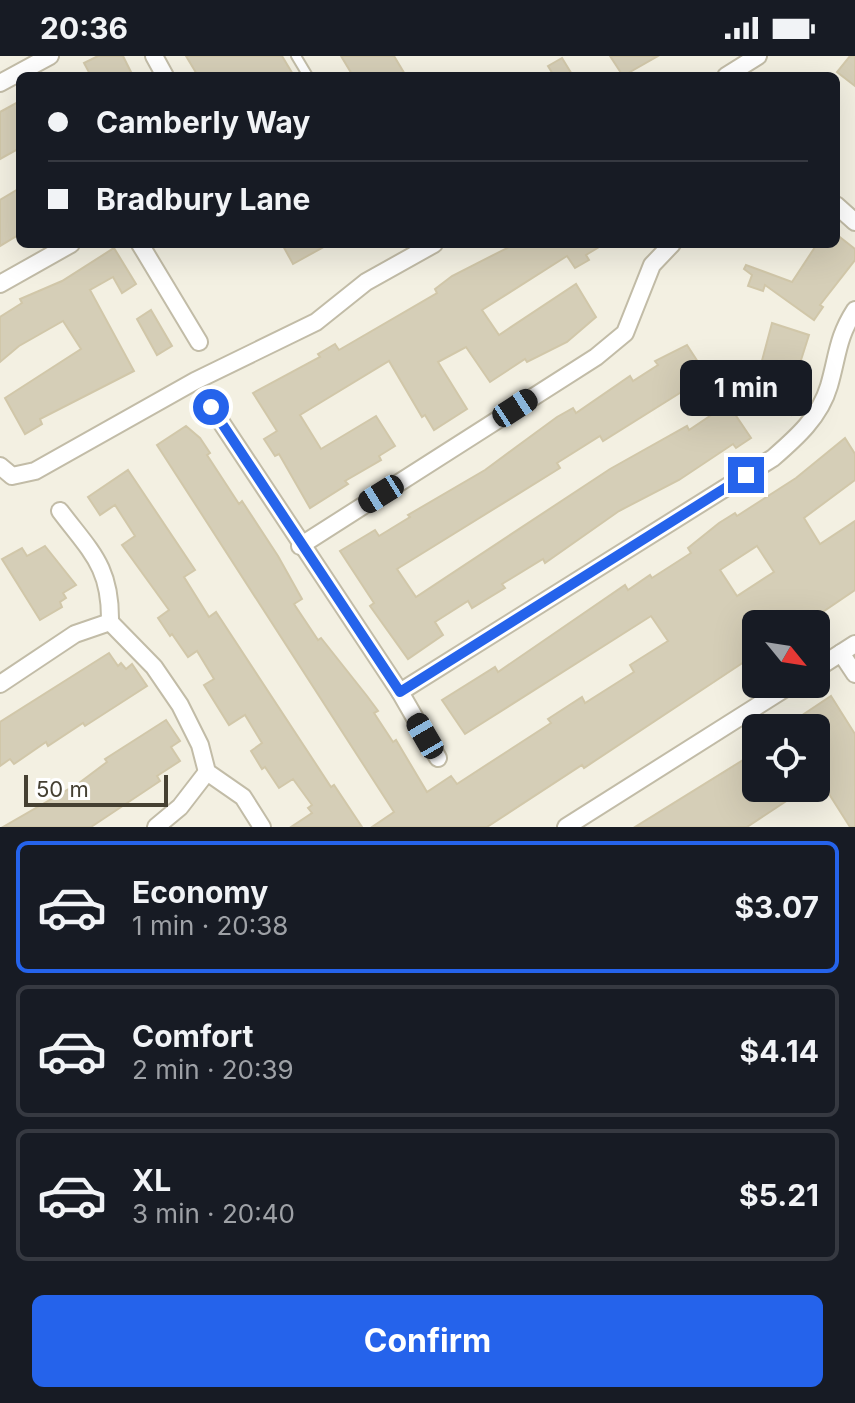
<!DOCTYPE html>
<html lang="en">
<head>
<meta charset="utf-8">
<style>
	:root { --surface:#171b24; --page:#242831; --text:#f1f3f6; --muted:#9ea1a6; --line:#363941; --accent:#2563eb }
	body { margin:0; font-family:Inter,sans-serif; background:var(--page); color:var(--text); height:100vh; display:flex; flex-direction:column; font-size:30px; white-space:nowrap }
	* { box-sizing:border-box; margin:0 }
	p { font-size:26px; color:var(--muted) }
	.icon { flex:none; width:44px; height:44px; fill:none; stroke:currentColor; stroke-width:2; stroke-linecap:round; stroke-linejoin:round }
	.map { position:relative; height:771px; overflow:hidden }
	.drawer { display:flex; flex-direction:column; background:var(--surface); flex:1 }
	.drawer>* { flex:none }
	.guide { position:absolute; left:16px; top:16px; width:824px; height:176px; border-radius:12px; box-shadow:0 8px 32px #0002; display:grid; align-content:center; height:176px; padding:0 32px; background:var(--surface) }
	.needle { width:52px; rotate:120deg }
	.tools { position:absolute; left:742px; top:554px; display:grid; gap:16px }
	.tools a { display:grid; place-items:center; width:88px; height:88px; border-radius:12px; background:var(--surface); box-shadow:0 8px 32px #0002; font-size:40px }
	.scale { position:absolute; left:24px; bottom:20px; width:144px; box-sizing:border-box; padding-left:8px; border:4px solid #454032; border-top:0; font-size:22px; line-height:28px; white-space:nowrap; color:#454032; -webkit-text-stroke:6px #fff; paint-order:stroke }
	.end { position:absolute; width:36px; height:36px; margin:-18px; border:10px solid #2563eb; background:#fff; box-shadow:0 0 0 4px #fff }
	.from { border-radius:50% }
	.bubble { position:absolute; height:56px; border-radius:12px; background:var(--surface); box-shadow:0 8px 32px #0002; font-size:26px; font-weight:700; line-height:56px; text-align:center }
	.car { position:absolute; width:24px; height:48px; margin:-24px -12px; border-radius:10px; box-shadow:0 0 6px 2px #0007; background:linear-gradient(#222 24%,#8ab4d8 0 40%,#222 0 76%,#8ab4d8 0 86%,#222 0) }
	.guide b { display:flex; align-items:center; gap:28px; height:76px; font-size:30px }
	.guide b+b { border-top:2px solid var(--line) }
	.guide i { width:20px; height:20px; background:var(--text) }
	ul { padding:14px 0 0; list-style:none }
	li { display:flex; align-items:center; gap:24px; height:132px; margin:0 16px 12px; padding:0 16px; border:4px solid var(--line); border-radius:12px }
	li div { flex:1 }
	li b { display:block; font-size:30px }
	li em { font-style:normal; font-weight:700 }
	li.on { border-color:var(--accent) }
	li>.icon { width:72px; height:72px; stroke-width:1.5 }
	.button { display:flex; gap:16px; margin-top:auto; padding:16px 32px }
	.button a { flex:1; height:92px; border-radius:12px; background:var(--accent); color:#fff; font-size:32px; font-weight:700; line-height:92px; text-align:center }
	.status { display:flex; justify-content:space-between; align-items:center; height:56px; padding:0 40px; background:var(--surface); direction:ltr }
	.status svg { height:22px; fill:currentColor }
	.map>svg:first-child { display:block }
	.building { fill:#d5ceb7; stroke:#d1c7a9; stroke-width:2; fill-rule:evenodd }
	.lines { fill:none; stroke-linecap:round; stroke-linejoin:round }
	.service-casing { stroke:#c2bca7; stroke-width:12 }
	.minor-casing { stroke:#c2bca7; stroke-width:20 }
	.service { stroke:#fff; stroke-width:8 }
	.minor { stroke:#fff; stroke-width:16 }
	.route { stroke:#2563eb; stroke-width:10 }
</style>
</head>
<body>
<div class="status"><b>20:36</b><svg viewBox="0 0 49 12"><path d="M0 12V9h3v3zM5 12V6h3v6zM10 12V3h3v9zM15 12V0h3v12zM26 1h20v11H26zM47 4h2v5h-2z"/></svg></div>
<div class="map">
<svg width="855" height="771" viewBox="0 0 855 771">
	<rect width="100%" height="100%" fill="#f3f0e2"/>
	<g class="building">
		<polygon points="98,0 123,0 133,20 91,20 84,7"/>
		<polygon points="186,0 282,0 294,20 198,20"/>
		<polygon points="341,0 394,0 406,20 353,20"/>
		<polygon points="610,0 658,0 623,20"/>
		<polygon points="850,0 855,0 855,30 837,16"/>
		<polygon points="562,2 573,20 554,20 548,10"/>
		<polygon points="20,45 20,92 0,103 0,56"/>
		<polygon points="20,132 20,178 0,190 0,144"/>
		<polygon points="836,178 855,193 855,204 820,249 823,251 814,264 765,229 763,235 748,230 752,219 744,213 746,209 792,226 817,188 836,188"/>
		<polygon points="282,188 329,188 293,208"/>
		<polygon points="515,188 604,188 586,199 589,204 575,212 567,200 482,254 499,279 576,228 596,261 567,286 527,306 525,303 490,326 466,291 438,306 467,353 434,374 425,359 422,361 389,305 300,359 321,393 376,360 395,390 379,400 381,404 345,425 348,428 310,452 279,398 275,400 264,383 277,375 253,337 320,301 318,298 335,288 339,294 437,237 435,233 452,220"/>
		<polygon points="114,192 136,228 122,237 113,221 90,234 134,315 40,363 42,368 25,378 5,342 81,293 63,265 19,290 0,306 0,261 22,247 20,243 62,225"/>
		<polygon points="151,254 172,290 157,299 137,263"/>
		<polygon points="772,267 809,279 794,326 797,326 792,342 796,343 791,359 751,346"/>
		<polygon points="687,289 707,320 603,385 600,380 557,407 560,412 397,513 416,541 610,413 687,370 689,374 728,348 751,382 736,392 733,388 679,424 619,455 545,507 543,503 502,528 505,532 472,552 468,545 435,566 443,579 408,603 370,550 374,547 340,495 375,474 379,480 410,461 408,459 485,414 557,361 573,352 576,357 630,320 633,325 658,309 655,305"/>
		<path d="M 186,370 L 200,382 L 210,397 L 207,399 L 239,448 L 242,445 L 278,500 L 302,543 L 294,548 L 318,584 L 321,582 L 367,640 L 378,655 L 374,657 L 393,686 L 396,684 L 427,736 L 451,720 L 457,728 L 551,667 L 548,663 L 582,641 L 585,647 L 634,616 L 630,609 L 668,585 L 651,560 L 465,678 L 442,644 L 495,611 L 498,616 L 625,529 L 628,534 L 650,519 L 652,522 L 691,497 L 688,492 L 719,467 L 735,457 L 737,460 L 796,422 L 845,382 L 855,398 L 855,424 L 804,462 L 820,488 L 855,465 L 855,534 L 805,568 L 756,568 L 756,598 L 584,712 L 582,709 L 487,771 L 372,771 L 394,756 L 157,389 ZM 757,490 L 774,516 L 737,540 L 720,514 Z"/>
		<polygon points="128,414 195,514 184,521 209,561 216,556 331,731 334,729 362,771 291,771 312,757 308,752 312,749 293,723 279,732 265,711 262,713 251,695 262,687 245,659 229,669 204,629 214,623 197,595 188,601 172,578 170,580 158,562 169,554 122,489 135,480 115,449 100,459 88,441"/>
		<polygon points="45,490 76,529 63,537 66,542 60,546 62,551 40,564 2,503 22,492 27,500"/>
		<polygon points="109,597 118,610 121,607 126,613 132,608 147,630 85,670 83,667 48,690 46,686 14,708 10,703 0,710 0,666"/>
		<polygon points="831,640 855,678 855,771 850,771 822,727 816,731 816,672 783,672"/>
		<polygon points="166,664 180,685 171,691 180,705 157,720 160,725 91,771 3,771 79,727 107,706 105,703"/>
		<polygon points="756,696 756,732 806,732 747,771 635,771"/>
	</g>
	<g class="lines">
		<defs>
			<polyline id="service" points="296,0 308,20"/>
			<g id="minor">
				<polyline points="154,0 165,20"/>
				<polyline points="726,20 758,0"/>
				<polyline points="0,27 50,0"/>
				<polyline points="836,149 855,166"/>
				<polyline points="140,188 199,286"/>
				<polyline points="0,228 71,188"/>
				<polyline points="211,351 400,636 438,702"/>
				<polyline points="0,410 12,420 35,415 195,325 316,266 366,226 434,188"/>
				<path d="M 60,455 C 91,496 111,511 110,566 L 154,611 L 180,649 L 200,689 L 207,716 L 243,741 L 262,771"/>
				<polyline points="300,490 596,301 625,277 652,209 672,188"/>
				<polyline points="841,597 855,618"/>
				<polyline points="816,613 855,588"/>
				<polyline points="0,628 75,578 110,566"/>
				<path d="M 400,636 L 773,402 C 796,382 820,361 829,330 C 838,299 837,282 855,254"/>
				<polyline points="156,771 180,751 207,716"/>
				<polyline points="566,771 792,628"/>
			</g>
		</defs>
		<use href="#service" class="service-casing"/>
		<use href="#minor" class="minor-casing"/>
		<use href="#service" class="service"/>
		<use href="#minor" class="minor"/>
	</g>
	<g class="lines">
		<polyline class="route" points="211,351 400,636 746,419"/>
	</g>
</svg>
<div class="tools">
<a><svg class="needle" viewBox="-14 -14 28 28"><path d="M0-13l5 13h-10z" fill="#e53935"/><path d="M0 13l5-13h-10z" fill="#9ea1a6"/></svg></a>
<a><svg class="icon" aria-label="locate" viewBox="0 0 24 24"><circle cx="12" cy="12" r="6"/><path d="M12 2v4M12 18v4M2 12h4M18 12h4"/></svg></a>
</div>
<div class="scale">50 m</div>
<i class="end from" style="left:211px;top:351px"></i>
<i class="end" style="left:746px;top:419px"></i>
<div class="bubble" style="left:680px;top:304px;width:132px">1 min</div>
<i class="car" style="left:515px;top:352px;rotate:57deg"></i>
<i class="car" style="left:381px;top:438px;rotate:238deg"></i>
<i class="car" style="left:425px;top:680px;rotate:330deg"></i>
<div class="guide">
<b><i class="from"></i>Camberly Way</b>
<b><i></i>Bradbury Lane</b>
</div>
</div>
<section class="drawer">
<ul>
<li class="on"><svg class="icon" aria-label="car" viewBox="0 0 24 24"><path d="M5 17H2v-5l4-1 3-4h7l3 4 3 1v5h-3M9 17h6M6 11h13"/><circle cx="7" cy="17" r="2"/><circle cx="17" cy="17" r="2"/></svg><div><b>Economy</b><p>1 min · 20:38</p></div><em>$3.07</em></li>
<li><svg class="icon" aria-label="car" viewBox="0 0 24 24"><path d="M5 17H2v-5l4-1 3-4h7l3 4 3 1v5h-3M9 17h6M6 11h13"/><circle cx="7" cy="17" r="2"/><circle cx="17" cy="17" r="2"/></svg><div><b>Comfort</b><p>2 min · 20:39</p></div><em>$4.14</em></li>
<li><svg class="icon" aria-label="car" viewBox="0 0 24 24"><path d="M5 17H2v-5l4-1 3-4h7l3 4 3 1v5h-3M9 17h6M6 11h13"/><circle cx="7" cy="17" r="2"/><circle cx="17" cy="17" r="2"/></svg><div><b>XL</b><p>3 min · 20:40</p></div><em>$5.21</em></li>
</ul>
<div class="button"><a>Confirm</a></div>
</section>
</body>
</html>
